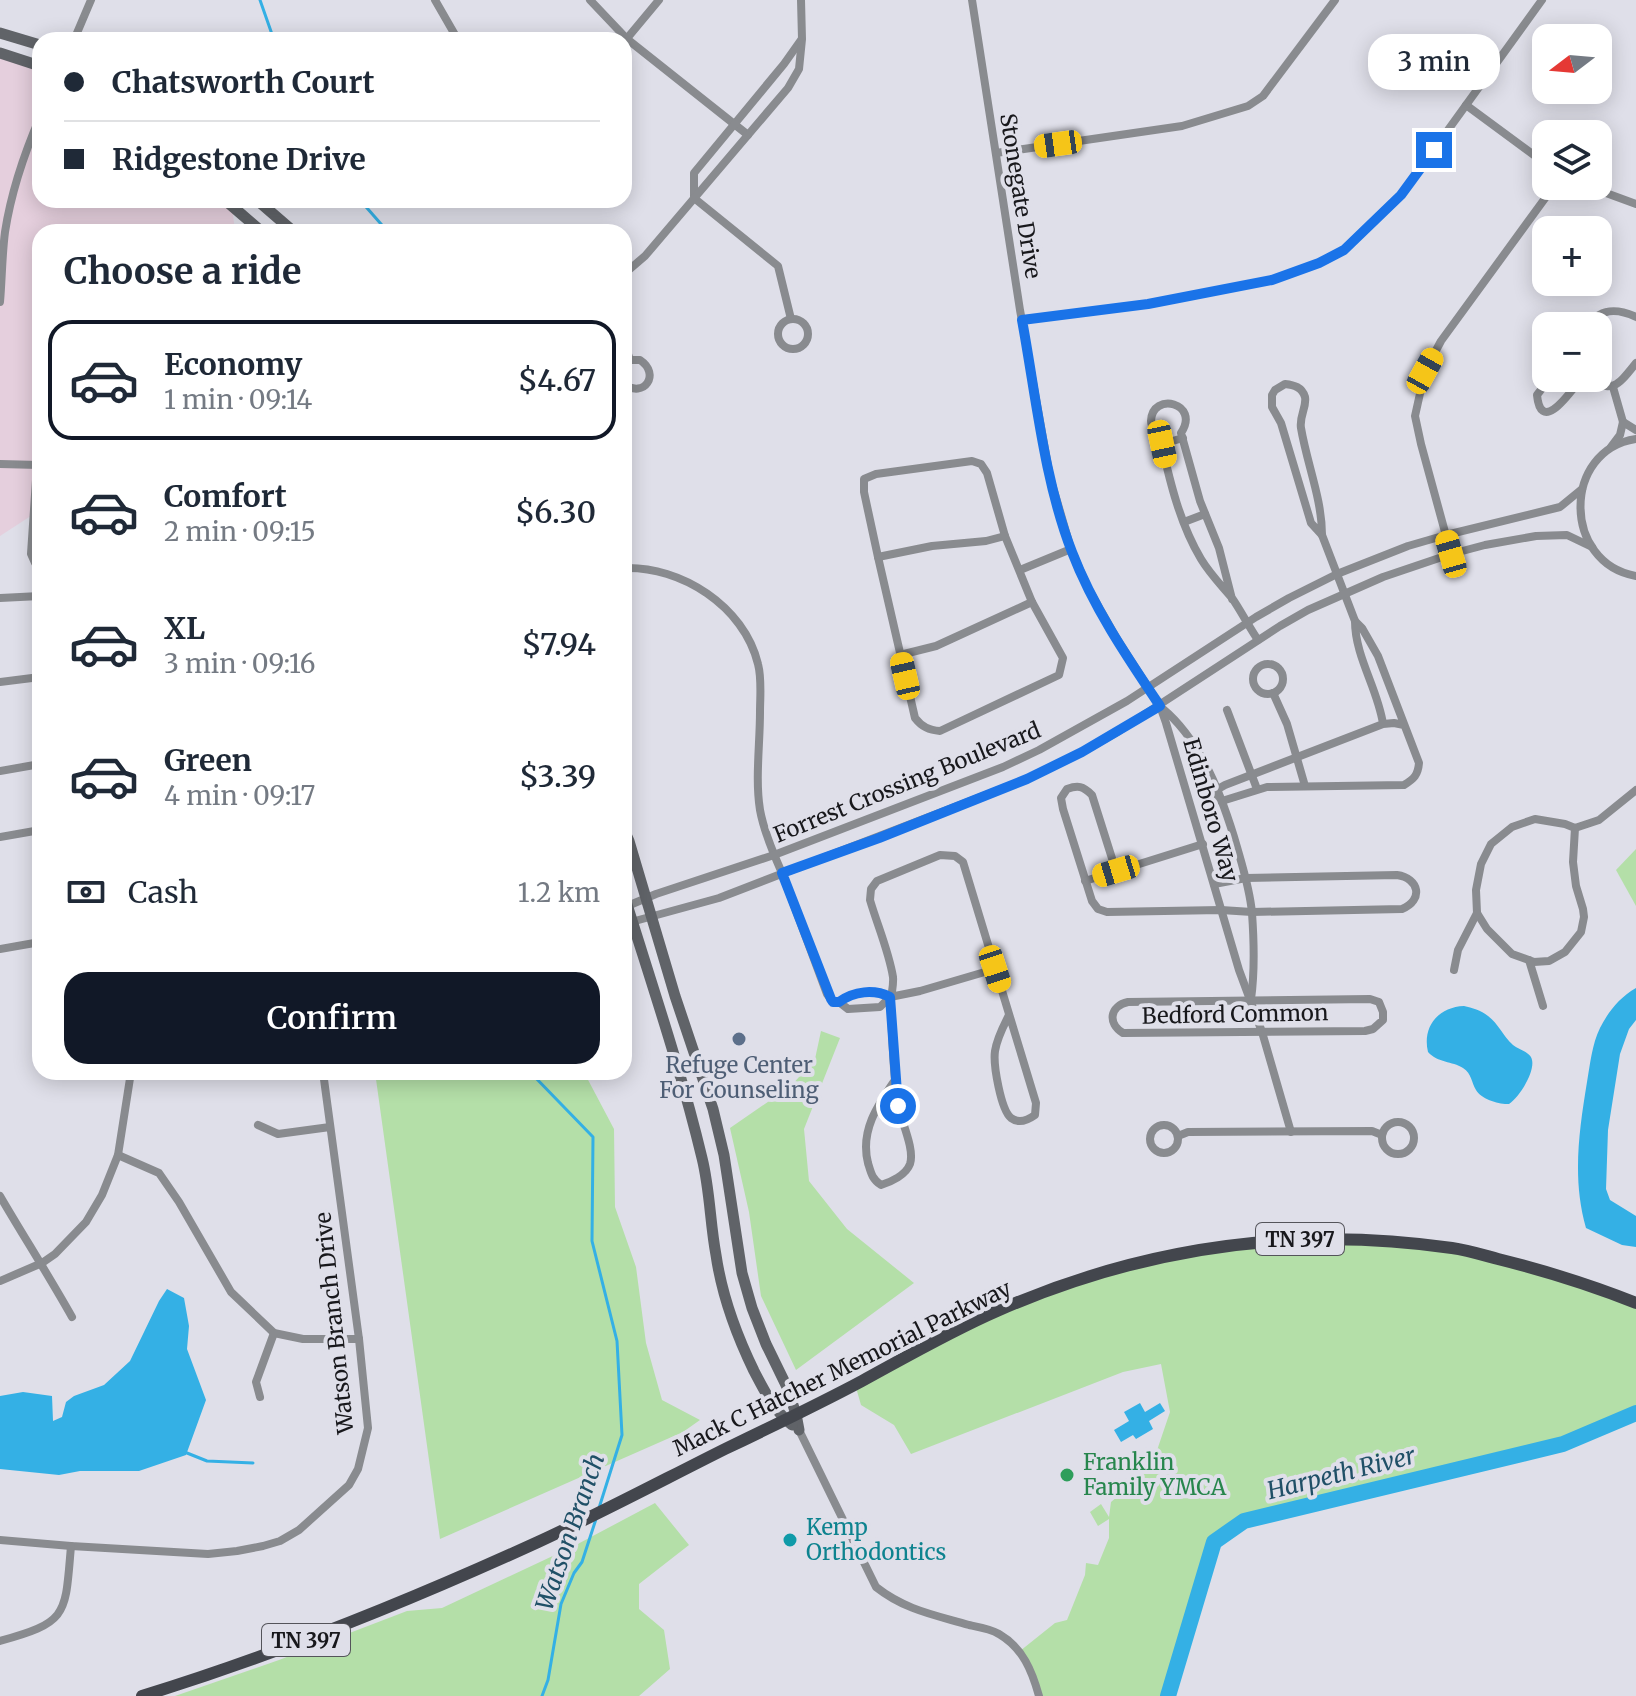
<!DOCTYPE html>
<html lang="en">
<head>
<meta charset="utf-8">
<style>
	:root { --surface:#fff; --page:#f2f2f3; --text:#1f2937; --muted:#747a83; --line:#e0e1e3; --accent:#111827 }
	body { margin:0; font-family:Merriweather,serif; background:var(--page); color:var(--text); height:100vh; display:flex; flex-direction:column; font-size:30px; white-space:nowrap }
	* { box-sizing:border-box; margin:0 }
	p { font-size:26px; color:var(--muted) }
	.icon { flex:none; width:44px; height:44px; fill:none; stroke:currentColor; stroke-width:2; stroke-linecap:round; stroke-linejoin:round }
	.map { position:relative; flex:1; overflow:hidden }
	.sheet { position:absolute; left:32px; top:224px; width:600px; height:856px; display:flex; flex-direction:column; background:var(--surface); border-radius:24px; box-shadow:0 4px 20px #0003 }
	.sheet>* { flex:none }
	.guide { position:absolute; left:32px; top:32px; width:600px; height:176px; border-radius:24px; box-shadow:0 4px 20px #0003; display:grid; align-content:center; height:176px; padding:0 32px; background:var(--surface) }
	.needle { width:52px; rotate:254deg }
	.fabs { position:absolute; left:1532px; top:24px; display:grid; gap:16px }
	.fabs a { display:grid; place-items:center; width:80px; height:80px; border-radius:16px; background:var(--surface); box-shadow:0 4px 20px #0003; font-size:40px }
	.end { position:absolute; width:36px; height:36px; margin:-18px; border:10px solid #1a73e8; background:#fff; box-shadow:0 0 0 4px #fff }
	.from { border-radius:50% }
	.bubble { position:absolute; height:56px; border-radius:24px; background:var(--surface); box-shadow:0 4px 20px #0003; font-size:26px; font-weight:600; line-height:56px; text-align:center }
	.car { position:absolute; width:24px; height:48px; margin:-24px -12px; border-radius:10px; box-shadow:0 0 6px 2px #0007; background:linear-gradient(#f5c518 24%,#345 0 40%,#f5c518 0 76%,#345 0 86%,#f5c518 0) }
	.guide b { display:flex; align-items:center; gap:28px; height:76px; font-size:30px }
	.guide b+b { border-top:2px solid var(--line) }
	.guide i { width:20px; height:20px; background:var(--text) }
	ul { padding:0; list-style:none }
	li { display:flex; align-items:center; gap:24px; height:120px; margin:0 16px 12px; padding:0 16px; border:4px solid transparent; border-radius:24px }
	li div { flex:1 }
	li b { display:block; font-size:30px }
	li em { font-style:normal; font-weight:600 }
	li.active { border-color:var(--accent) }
	li>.icon { width:72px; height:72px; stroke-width:1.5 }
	h2 { padding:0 32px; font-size:36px; line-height:96px }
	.pay { display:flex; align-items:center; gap:20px; height:88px; padding:0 32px; font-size:30px }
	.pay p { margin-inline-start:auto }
	.action { display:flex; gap:16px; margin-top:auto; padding:16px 32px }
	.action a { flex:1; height:92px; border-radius:24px; background:var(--accent); color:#fff; font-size:32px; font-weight:600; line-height:92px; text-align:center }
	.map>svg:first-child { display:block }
	.commercial { fill:#e5cfdd }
	.green { fill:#b4dfa8 }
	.water { fill:#34b0e5 }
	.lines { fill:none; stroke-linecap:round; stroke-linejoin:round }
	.stream { stroke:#34b0e5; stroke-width:3 }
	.river { stroke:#34b0e5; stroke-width:16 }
	.street { stroke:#898b8f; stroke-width:8 }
	.secondary { stroke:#606368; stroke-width:11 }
	.primary { stroke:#43464d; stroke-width:12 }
	.route { stroke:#1a73e8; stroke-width:10 }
	.service-dot { fill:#5c6f8a; stroke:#dfdfe9; stroke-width:3 }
	.leisure-dot { fill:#2e9e5b; stroke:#dfdfe9; stroke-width:3 }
	.culture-dot { fill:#0f9aa8; stroke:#dfdfe9; stroke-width:3 }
	.labels { text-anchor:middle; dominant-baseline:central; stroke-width:8; stroke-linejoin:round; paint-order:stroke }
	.shield { fill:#dfdfe9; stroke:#54545a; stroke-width:2 }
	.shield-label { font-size:20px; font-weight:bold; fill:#18181c }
	.street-label { font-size:22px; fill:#18181c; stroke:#dfdfe9 }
	.service-label { font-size:22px; fill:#4e5e75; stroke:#dfdfe9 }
	.leisure-label { font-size:22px; fill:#27864d; stroke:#dfdfe9; text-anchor:start }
	.culture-label { font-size:22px; fill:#0d838f; stroke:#dfdfe9; text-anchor:start }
	.water-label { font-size:24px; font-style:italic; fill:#205067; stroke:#dfdfe9 }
</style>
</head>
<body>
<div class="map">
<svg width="1636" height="1696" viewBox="0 0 1636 1696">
	<rect width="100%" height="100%" fill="#dfdfe9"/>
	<polygon class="commercial" points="0,53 40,69 40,200 225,200 232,206 235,232 40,232 40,510 0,536"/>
	<g class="green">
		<polygon points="1636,849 1636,906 1616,870"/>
		<polygon points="821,1031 840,1038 804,1129 809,1181 847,1229 914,1283 796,1370 761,1296 749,1212 730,1128 791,1086 815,1059"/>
		<polygon points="375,1072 582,1072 586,1076 614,1129 615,1207 636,1267 646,1343 662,1400 700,1420 683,1432 440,1539"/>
		<polygon points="1257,1241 1456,1248 1636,1303 1636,1413 1563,1444 1244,1521 1214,1542 1168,1696 1039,1696 1020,1651 1055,1623 1067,1620 1085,1575 1086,1563 1098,1565 1109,1538 1109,1519 1098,1526 1090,1512 1101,1504 1109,1517 1111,1502 1151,1468 1170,1412 1161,1364 1123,1372 911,1454 894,1425 861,1405 855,1384 968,1324 1085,1276"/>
		<polygon points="655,1503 689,1545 639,1584 639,1609 664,1630 670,1669 639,1696 175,1696 279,1660 407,1611 442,1608 574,1546"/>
	</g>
	<g class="water">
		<path d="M 1636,988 L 1636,1020 L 1629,1029 L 1620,1054 L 1608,1130 L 1606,1189 L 1610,1200 L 1636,1216 L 1636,1247 L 1622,1245 L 1586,1228 C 1572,1179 1579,1131 1587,1082 C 1590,1065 1592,1044 1600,1028 C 1608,1012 1620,997 1636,988 Z"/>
		<path d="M 1464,1006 C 1472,1008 1481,1010 1488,1016 C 1498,1023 1503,1036 1513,1045 C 1519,1050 1531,1052 1532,1060 C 1535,1072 1519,1098 1509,1104 C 1500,1105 1481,1099 1476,1090 C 1471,1082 1472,1074 1463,1068 C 1452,1061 1438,1063 1428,1052 C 1422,1027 1438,1007 1464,1006 Z"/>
		<polygon points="167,1289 184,1298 189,1326 187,1349 206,1400 186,1455 139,1471 80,1471 59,1475 0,1469 0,1396 23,1392 52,1396 53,1421 62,1417 66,1402 74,1396 104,1385 130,1361 159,1301"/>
		<polygon points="1140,1403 1145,1412 1160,1403 1165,1411 1149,1421 1153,1429 1136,1439 1133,1435 1121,1442 1114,1430 1129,1421 1124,1412"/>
	</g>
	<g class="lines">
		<g class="stream">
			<polyline points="260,0 274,40"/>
			<polyline points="360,200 388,232"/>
			<polyline points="530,1072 593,1137 592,1241 617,1341 622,1435 599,1508"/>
			<polyline points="187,1453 207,1461 253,1463"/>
			<polyline points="542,1696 548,1680 561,1604 574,1573 582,1562 596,1519"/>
		</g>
		<polyline class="river" points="1168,1696 1214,1542 1244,1521 1563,1444 1636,1413"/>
		<g class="street">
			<polyline points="435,0 458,40"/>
			<polyline points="590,0 627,39 748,135"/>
			<polyline points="972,0 1020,310 1050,477 1071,549 1088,588 1117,639 1160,706 1166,723 1239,970 1262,1032 1291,1132"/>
			<polyline points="74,40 91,0"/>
			<polyline points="624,42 659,0"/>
			<polyline points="1466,105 1546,164"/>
			<polyline points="996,153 1182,126 1248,106 1263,96 1335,0"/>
			<polyline points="1587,186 1636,204"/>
			<polyline points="694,197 694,173 784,64 801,40"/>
			<polyline points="694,198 778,266 791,319"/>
			<polyline points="624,274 645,256 788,88 799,69 802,39 801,0"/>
			<path d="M 0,302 C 2,279 2,255 5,232 C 11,193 24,154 40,117"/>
			<circle cx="793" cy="334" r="15"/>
			<polyline points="1022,320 1148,304 1272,280 1319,263 1344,250 1401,195 1542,0"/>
			<path d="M 1587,326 C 1600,308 1617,308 1636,317"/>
			<polyline points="624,342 630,360"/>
			<path d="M 624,365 L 630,360 L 640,360 C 661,374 644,399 624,384"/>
			<path d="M 1550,378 L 1537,395 C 1541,436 1571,391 1580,380"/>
			<path d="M 1578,378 L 1580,380 C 1614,389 1613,392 1636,363"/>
			<path d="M 1285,384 C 1294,385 1302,387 1305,397 C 1307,407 1299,416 1301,428 C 1307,464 1322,499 1322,535 L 1311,523 L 1281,423 L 1272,407 L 1272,395 L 1275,390 Z"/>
			<polyline points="1613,387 1623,422"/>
			<path d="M 1636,439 C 1562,450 1562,563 1636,576"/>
			<polyline points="1162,444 1183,438"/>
			<polyline points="1611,447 1620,435 1623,422 1636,430"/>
			<path d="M 972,461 L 981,464 L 987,473 L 1005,536 L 1032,602 L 1063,658 L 1059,675 L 940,731 C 929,730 922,727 915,718 L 878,557 L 864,492 L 864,479 L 876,474 Z"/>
			<polyline points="0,464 39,465"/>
			<polyline points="37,465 31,554 35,563 40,565"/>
			<polyline points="1184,522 1205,514"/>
			<polyline points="1322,535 1355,621"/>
			<polyline points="1451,554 1421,444 1415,416 1425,371 1441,341 1554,186"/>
			<polyline points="878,557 932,546 986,541 1005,536"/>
			<path d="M 624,568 C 681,566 744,606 758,664 C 762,679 760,697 760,712 C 760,744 755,779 760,810 C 764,832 773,853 782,873 L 827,994 L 833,1002 L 839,1002 L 848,1009 L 880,1007 L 890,997"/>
			<polyline points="1020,570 1071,549"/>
			<polyline points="0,598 40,596"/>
			<path d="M 1232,599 L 1219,548 L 1200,501 L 1181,433 C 1201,403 1152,391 1151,421 C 1151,430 1159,434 1161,442 C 1170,482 1180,524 1201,559 C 1210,574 1221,585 1232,598 C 1241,611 1249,627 1258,640"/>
			<polyline points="900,655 936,646 1032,602"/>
			<circle cx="1268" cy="679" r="15"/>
			<polyline points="0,682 40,677"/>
			<polyline points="1273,693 1287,724 1305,786"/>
			<path d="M 1162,708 C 1202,741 1223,799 1237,847 C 1243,868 1250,890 1252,913 C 1254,941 1255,971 1251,999"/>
			<polyline points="1227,710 1257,789"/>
			<path d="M 1383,724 C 1378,689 1355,657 1355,621 L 1362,628 L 1378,656 L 1419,763 C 1418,775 1414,779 1404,785 L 1267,787 L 1222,801 L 1210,798 L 1218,789 L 1225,785 L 1383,724 L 1394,723 L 1404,725"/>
			<polyline points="0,771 40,764"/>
			<polyline points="1575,828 1573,862 1576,886 1583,909 1584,917 1581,932 1565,952 1549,961 1534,962 1512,954 1487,929 1477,913 1476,890 1481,864 1491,844 1512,827 1535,819 1565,824 1575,828 1599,820 1636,790"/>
			<polyline points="0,837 40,830"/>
			<path d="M 1116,871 L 1092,795 C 1083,786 1078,785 1067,789 L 1061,798 L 1063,809 L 1092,901 L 1098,909 L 1107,912 L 1221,910 L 1252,912 L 1402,909 C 1424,900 1419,878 1397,875 L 1246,878 L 1214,884"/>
			<polyline points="1085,881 1203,844"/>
			<polyline points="625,907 656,894 774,855 1003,767 1039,750 1127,701 1256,617 1289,598 1337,574 1408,546 1446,535 1560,507 1582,489"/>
			<polyline points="624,924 719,898 1027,779 1082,752 1119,731 1280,626 1308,610 1383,577 1451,554 1485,545 1536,536 1567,535 1592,547"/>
			<polyline points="0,949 40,942"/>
			<polyline points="1529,960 1543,1006"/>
			<polyline points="1454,970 1458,950 1477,913"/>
			<polyline points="890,997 920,991 995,969"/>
			<path d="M 1370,999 L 1379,1002 L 1383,1012 L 1383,1020 L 1373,1029 L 1365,1031 L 1123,1033 C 1107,1023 1110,1006 1128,1002 Z"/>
			<path d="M 839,1002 C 854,991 874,989 890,997"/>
			<path d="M 895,1080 C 877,1106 860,1131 868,1163 C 871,1173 872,1179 881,1185 C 891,1182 906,1175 910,1164 C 915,1149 901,1121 898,1105 C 893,1073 892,1039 891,1007 C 890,997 894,986 893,977 C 889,952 877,924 870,900 L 871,889 L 877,881 L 940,855 L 955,856 L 963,862 L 1036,1103 L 1035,1115 C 1028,1120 1019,1124 1011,1118 C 1001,1110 993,1065 995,1051 C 997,1038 1003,1027 1009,1015"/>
			<circle cx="1398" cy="1138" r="16"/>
			<circle cx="1164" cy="1139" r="14"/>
			<polyline points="258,1125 278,1134 330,1127"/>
			<polyline points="1178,1136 1188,1132 1372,1131 1382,1135"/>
			<polyline points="118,1155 159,1173 179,1202 231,1292 274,1333 303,1339 359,1339"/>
			<path d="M 0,1196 C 24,1237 49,1276 72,1317"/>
			<polyline points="0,1281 42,1263 55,1254 86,1222 102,1195 118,1155 131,1072"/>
			<polyline points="260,1397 256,1382 274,1333"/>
			<path d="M 799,1430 L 876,1587 C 905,1610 935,1615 969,1625 C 979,1627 991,1629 999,1634 C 1023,1648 1032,1671 1039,1696"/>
			<polyline points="0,1540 71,1546 208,1554 237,1551 263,1546 280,1541 299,1530 349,1485 358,1469 368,1428 359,1339 323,1072"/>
			<path d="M 0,1641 C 69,1622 65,1615 71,1546"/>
		</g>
		<g class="secondary">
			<polyline points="0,33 40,45"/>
			<polyline points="0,53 40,66"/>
			<polyline points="225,200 262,232"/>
			<polyline points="257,200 294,232"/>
			<polyline points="624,830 629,841 675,996 713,1109 724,1155 742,1273 752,1308 766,1344 787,1387 796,1414 799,1430"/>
			<path d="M 624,895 C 651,982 681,1070 702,1158 C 710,1190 710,1223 716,1255 C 722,1296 736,1334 754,1371 C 764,1390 774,1411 792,1425"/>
		</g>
		<path class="primary" d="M 142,1696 C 278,1654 409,1601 538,1542 C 601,1513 663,1480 725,1449 C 771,1427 817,1405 862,1381 C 906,1357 951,1331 997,1311 C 1143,1247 1294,1225 1452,1248 C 1467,1250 1483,1255 1498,1259 C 1546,1271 1591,1285 1636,1303"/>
	</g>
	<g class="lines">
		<path class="route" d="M 898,1106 L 890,997 C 874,989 854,991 839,1002 L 833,1002 L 831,999 L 782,873 L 879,838 L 1027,779 L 1082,752 L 1160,706 C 1127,657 1093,607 1072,552 C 1044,480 1036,396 1022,320 L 1148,304 L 1272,280 L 1319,263 L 1344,250 L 1401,195 L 1434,150"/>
	</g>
	<circle class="service-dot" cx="739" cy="1039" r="8"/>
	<circle class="leisure-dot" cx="1067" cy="1475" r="8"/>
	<circle class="culture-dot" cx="790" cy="1540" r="8"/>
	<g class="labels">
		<g class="shield">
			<rect x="1256" y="1223" width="88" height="32" rx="6"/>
			<rect x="262" y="1624" width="88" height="32" rx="6"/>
		</g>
		<g class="shield-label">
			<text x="1300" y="1239">TN 397</text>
			<text x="306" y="1640">TN 397</text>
		</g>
		<g class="street-label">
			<text transform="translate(1021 196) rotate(81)">Stonegate Drive</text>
			<text transform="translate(907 782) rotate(-22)">Forrest Crossing Boulevard</text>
			<text transform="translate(1211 810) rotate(74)">Edinboro Way</text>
			<text transform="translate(1235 1014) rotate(-1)">Bedford Common</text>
			<text transform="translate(334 1323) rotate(-96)">Watson Branch Drive</text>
			<text transform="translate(842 1368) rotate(-26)">Mack C Hatcher Memorial Parkway</text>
		</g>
		<g class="service-label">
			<text x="739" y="1065">Refuge Center<tspan x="739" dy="25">For Counseling</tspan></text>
		</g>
		<g class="leisure-label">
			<text x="1083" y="1462">Franklin<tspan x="1083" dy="25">Family YMCA</tspan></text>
		</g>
		<g class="culture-label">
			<text x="806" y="1527">Kemp<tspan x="806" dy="25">Orthodontics</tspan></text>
		</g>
		<g class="water-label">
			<text transform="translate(1341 1473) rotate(-14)">Harpeth River</text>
			<text transform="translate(570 1532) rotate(-71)">Watson Branch</text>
		</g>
	</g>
</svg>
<div class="fabs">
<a><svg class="needle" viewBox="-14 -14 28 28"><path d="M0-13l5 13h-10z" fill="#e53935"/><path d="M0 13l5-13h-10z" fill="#747a83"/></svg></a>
<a><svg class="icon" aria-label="layers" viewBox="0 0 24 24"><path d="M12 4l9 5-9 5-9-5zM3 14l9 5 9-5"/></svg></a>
<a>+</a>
<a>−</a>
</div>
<i class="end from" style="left:898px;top:1106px"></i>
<i class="end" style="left:1434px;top:150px"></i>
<div class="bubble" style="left:1368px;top:34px;width:132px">3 min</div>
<i class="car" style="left:1058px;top:144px;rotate:262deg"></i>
<i class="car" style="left:1425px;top:371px;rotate:29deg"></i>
<i class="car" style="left:1162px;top:444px;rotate:168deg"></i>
<i class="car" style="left:1451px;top:554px;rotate:344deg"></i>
<i class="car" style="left:905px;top:676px;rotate:347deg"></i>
<i class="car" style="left:1116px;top:871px;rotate:253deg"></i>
<i class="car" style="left:995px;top:969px;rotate:162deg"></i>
<div class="guide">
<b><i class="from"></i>Chatsworth Court</b>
<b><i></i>Ridgestone Drive</b>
</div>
<section class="sheet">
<h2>Choose a ride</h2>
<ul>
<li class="active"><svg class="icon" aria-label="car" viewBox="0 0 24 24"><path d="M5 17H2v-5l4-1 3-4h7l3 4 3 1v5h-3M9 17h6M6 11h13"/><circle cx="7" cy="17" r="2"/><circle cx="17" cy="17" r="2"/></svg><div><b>Economy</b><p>1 min · 09:14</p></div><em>$4.67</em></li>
<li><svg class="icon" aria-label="car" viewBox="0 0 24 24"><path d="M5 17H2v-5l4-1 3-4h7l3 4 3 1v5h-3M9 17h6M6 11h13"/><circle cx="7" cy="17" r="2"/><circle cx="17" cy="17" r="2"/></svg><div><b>Comfort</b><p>2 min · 09:15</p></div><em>$6.30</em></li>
<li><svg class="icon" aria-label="car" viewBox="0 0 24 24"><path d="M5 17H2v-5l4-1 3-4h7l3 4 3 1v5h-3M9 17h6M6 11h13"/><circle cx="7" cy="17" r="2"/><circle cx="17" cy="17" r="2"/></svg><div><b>XL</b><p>3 min · 09:16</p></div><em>$7.94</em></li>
<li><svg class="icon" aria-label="car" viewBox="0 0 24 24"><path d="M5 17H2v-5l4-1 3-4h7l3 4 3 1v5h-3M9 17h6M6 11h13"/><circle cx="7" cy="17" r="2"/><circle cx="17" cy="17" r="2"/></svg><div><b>Green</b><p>4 min · 09:17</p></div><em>$3.39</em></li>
</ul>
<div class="pay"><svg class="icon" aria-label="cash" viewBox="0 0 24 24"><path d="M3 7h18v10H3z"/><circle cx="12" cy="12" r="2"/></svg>Cash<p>1.2 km</p></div>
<div class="action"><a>Confirm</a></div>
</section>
</div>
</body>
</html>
